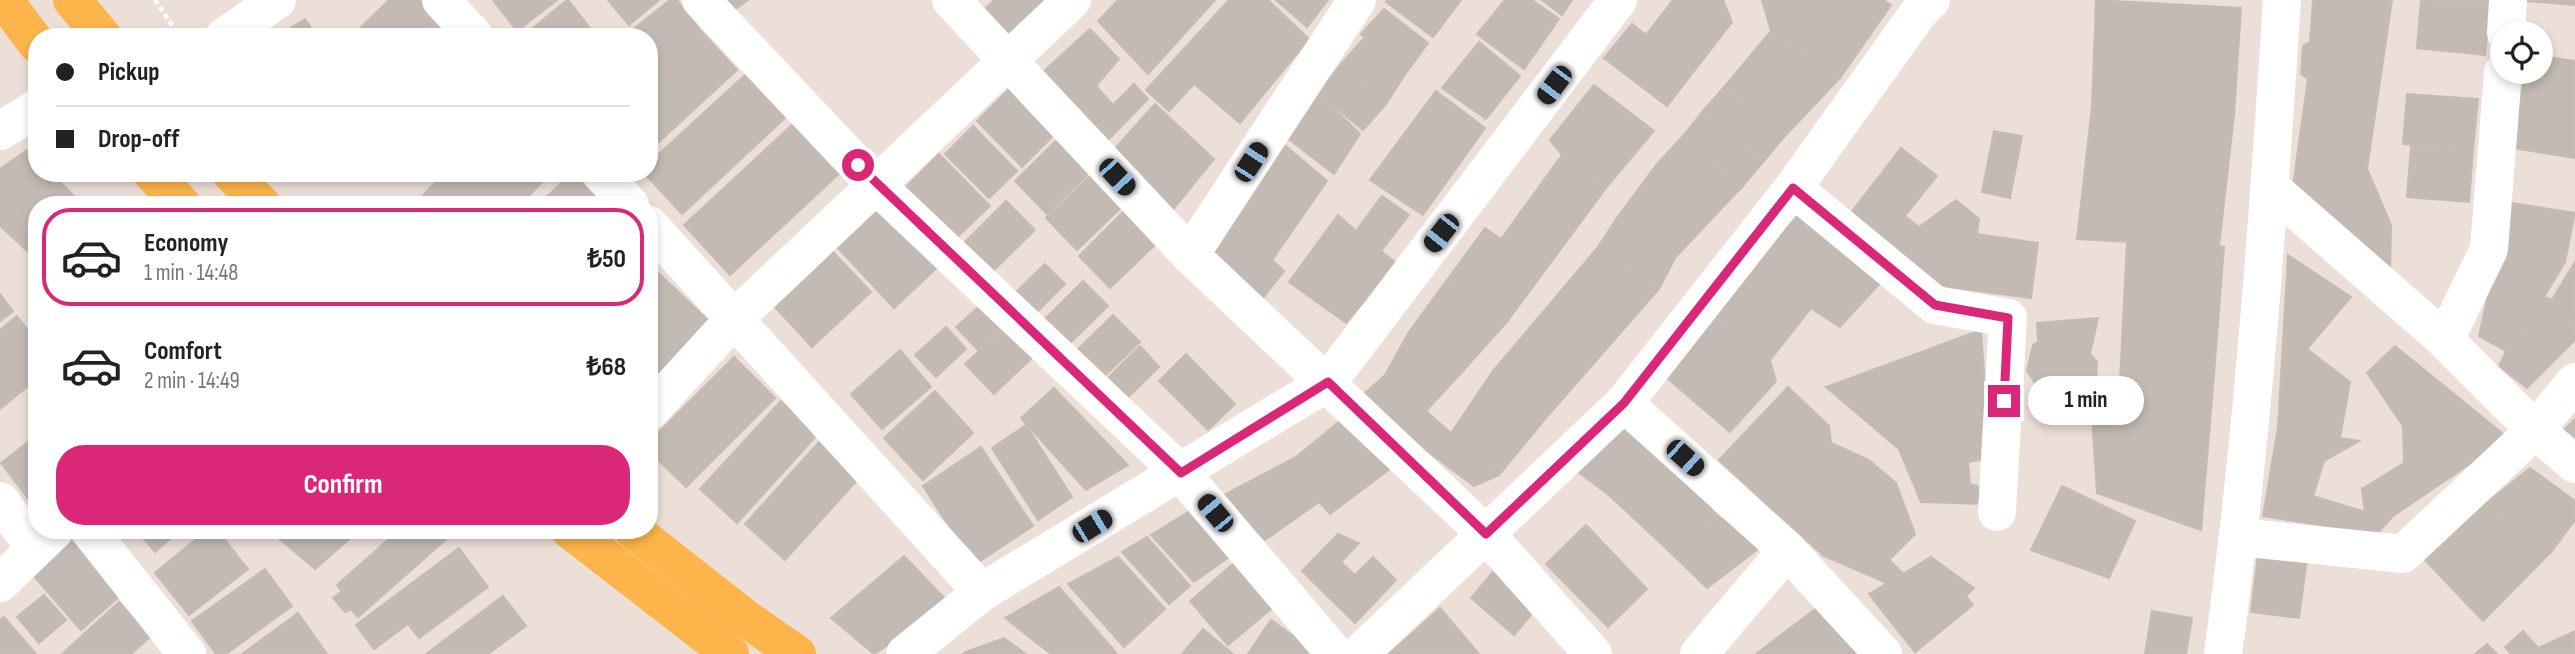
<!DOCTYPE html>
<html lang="en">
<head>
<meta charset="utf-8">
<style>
	:root { --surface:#fff; --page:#f6f6f6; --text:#222; --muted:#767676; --line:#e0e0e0; --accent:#db2777 }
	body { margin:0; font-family:"Sofia Sans Condensed",sans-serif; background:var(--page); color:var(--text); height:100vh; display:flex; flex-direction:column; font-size:26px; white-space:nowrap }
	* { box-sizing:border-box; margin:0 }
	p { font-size:23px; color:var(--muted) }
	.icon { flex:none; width:38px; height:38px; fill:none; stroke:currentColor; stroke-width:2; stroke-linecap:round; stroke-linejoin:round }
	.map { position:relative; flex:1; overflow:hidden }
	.side { position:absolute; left:28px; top:196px; width:630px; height:343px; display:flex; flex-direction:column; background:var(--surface); border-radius:28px; box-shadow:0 4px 10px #0003 }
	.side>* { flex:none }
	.banner { position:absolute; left:28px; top:28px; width:630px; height:154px; border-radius:28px; box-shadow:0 4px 10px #0003; display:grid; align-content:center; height:154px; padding:0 28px; background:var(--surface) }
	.fabs { position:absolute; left:2490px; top:21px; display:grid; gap:14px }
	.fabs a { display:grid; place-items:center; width:63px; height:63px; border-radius:50%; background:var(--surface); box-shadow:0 4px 10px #0003; font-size:35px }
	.end { position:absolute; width:32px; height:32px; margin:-16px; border:9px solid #db2777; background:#fff; box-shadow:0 0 0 4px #fff }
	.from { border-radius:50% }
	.bubble { position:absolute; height:49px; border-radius:24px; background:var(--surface); box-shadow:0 4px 10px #0003; font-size:23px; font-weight:700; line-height:49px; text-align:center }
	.car { position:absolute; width:21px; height:42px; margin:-21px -10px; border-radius:9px; box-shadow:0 0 5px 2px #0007; background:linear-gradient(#222 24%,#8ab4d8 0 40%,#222 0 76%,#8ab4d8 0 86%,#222 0) }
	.banner b { display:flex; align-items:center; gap:24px; height:66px; font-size:26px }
	.banner b+b { border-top:2px solid var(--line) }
	.banner i { width:18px; height:18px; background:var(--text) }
	ul { padding:12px 0 0; list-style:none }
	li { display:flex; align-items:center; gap:21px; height:98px; margin:0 14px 10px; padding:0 14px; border:4px solid transparent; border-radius:28px }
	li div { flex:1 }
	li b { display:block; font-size:26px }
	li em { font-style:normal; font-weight:700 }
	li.current { border-color:var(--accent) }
	li>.icon { width:63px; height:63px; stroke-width:1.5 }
	.cta { display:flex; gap:14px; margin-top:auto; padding:14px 28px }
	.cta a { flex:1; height:80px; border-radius:28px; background:var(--accent); color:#fff; font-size:28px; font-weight:700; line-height:80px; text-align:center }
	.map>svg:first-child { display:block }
	.building { fill:#c3bbb3; stroke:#c7bbb1; stroke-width:2 }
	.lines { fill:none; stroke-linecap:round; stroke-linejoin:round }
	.path { stroke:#fff; stroke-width:4.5; stroke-dasharray:5 3.5; stroke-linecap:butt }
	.street { stroke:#fff; stroke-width:38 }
	.secondary { stroke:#fff; stroke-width:38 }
	.primary { stroke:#fdb44b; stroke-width:38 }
	.route { stroke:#db2777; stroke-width:9 }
</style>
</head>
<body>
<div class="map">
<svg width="2575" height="654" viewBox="0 0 2575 654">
	<rect width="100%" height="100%" fill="#ecdfd7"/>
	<g class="building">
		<polygon points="389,0 424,0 459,37 351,37"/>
		<polygon points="493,0 557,0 517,31"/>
		<polygon points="568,0 597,37 522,37 567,0"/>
		<polygon points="608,0 659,0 629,25"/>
		<polygon points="670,0 677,0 705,36 658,73 649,62 649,37 629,37 627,34"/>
		<polygon points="718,0 748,0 730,13"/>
		<polygon points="994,0 1054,0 1013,40 983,11"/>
		<polygon points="1118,0 1215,0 1148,74 1098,21"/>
		<polygon points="1229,0 1268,0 1309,39 1240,123 1194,84 1169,111 1146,90"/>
		<polygon points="1276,0 1328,0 1307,27"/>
		<polygon points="1388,0 1461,0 1433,37 1386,2"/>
		<polygon points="1505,0 1532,0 1559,19 1524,69 1477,34"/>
		<polygon points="1542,0 1572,0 1562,15"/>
		<polygon points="1673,0 1723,0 1732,22 1667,106 1604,58 1632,24 1646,35"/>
		<polygon points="1762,0 1883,0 1891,5 1840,78 1771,31"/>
		<polygon points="2096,0 2241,8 2234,115 2092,107"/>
		<polygon points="2313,0 2392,0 2367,169 2391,225 2390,279 2293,186 2308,79 2301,74 2303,46 2310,42"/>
		<polygon points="2421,0 2491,5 2485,55 2417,48"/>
		<polygon points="2439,0 2491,0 2491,5"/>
		<polygon points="2575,0 2575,5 2527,1 2527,0"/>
		<polygon points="1384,9 1428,43 1406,73 1361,34"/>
		<polygon points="305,19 317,37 276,37"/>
		<polygon points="1090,29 1119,59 1096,86 1113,105 1134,84 1148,99 1109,139 1044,71"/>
		<polygon points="1771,31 1840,78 1784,137 1725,86"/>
		<polygon points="703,33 737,70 649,151 649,82"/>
		<polygon points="1365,37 1406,73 1386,104 1341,64"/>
		<polygon points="1479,42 1520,76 1486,119 1442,88"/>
		<polygon points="2541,56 2575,61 2575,158 2512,148 2525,72 2541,72"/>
		<polygon points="1341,64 1386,104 1363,130 1318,93"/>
		<polygon points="745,75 785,118 682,214 644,173 649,173 649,163"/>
		<polygon points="1594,85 1654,131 1606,188 1562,155 1550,140"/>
		<polygon points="1012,86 1057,132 1022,167 977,121"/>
		<polygon points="1725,86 1784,137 1763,162 1703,111"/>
		<polygon points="1436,91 1485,128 1423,215 1370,180"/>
		<polygon points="1318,93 1360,134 1334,174 1285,136"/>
		<polygon points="2407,94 2478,99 2473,150 2403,144"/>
		<polygon points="1155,104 1214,159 1170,213 1110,154"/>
		<polygon points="2092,107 2234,115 2219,247 2077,239"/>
		<polygon points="1703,111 1763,162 1742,187 1683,136"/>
		<polygon points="795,122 841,172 730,275 684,225"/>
		<polygon points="973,126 1017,171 989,198 945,154"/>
		<polygon points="1994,131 2022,136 2010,198 1982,192"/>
		<polygon points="1063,134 1095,167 1047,214 1015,181"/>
		<polygon points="1683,136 1742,187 1721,209 1657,164"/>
		<polygon points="1281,142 1327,181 1272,260 1284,271 1259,303 1200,254"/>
		<polygon points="2411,146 2473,150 2469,202 2407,197"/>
		<polygon points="1901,148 1937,176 1905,216 1919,227 1956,200 1979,219 1977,234 2038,243 2031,298 1942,286 1850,214"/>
		<polygon points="27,150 37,159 37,173 51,173 83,205 37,205 37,260 0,226 0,169"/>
		<polygon points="939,154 990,206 956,238 906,187"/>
		<polygon points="1562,155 1606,188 1506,323 1447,280 1485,228 1501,239"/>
		<polygon points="1657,164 1721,209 1675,258 1617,218"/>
		<polygon points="1097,169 1128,201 1077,250 1046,218"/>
		<polygon points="444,173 551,173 520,205 414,205"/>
		<polygon points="572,173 603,205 538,205"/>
		<polygon points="1382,196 1409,215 1381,251 1396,263 1346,323 1289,282 1338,215 1356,231"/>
		<polygon points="1006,201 1035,230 991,273 963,244"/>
		<polygon points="2506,202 2575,213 2565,262 2498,250"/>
		<polygon points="884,204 941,264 894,308 837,247"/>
		<polygon points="1129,206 1161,239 1110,288 1079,256"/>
		<polygon points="1798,215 1881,282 1840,327 1750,269"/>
		<polygon points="1617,218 1675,258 1659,289 1598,247"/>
		<polygon points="2127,242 2224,247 2213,387 2119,401"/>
		<polygon points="1598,247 1659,289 1545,419 1493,371"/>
		<polygon points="2498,250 2565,262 2544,297 2552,300 2506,351 2479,336"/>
		<polygon points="833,252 871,292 812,347 775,307"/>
		<polygon points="2288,255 2351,297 2307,349 2350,382 2340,438 2278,428"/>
		<polygon points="2575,262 2575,328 2552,300"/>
		<polygon points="649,264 710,322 649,385"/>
		<polygon points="1045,264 1065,284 1035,314 1014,294"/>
		<polygon points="1750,269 1811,308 1770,360 1706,311"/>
		<polygon points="1447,280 1506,323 1463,371 1409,332"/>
		<polygon points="1083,281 1108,306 1063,350 1039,325"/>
		<polygon points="0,294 13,311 0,321"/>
		<polygon points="2552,300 2575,328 2575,340 2527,388 2499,366 2506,351"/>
		<polygon points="983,303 1004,326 978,350 956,327"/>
		<polygon points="1706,311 1770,360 1776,381 1730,432 1659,371"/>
		<polygon points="1113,315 1140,342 1096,384 1070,357"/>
		<polygon points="17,316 37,341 37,379 0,409 0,330"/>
		<polygon points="2098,318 2090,354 2097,362 2096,385 2035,383 2027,371 2033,345 2038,342 2037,323"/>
		<polygon points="946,327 966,349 936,377 915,355"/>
		<polygon points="1006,327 1033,357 994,394 965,364"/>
		<polygon points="1981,330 1990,458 1968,462 1970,484 1987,489 1986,504 1921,502 1899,449 1826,387"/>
		<polygon points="1409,332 1463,371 1426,411 1385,375"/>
		<polygon points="1140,346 1159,367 1120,405 1101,385"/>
		<polygon points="2395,346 2508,438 2393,516 2362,489 2404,463 2403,426 2367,373"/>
		<polygon points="900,350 931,387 882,429 851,394"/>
		<polygon points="1186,354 1235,404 1208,430 1159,381"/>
		<polygon points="734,357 775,398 686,487 649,451 649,442"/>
		<polygon points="1493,371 1545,419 1499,475 1451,433"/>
		<polygon points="1385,375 1451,433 1499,475 1474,486 1399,430 1365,393"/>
		<polygon points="1788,387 1829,426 1831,443 1770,507 1719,460"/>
		<polygon points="2213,387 2201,530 2097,493 2092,416 2119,401"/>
		<polygon points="1054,388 1128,465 1086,490 1021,418"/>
		<polygon points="935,391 973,433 923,480 884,438"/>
		<polygon points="781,401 818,434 737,523 700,489"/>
		<polygon points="1621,415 1665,457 1610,496 1570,466"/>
		<polygon points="2575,419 2575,444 2560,434"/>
		<polygon points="1341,420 1390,469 1330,514 1319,502 1265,540 1222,496 1296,457"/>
		<polygon points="1026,425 1072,497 1038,520 992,448"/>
		<polygon points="2278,428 2359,441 2324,461 2313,496 2365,512 2362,489 2393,516 2377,534 2263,516"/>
		<polygon points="37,435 37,506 35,508 1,463"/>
		<polygon points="820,441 860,477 785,560 745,524"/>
		<polygon points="1831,443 1869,460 1896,483 1824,556 1770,507"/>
		<polygon points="981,447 1033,526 974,565 923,486"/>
		<polygon points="1665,457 1719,505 1710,508 1718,516 1672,554 1610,496"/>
		<polygon points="2530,468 2575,501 2575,520 2551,552 2485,504"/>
		<polygon points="1896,483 1915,534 1889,560 1903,573 1887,583 1824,556"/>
		<polygon points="2062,486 2135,521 2109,578 2031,550"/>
		<polygon points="2485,504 2551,552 2483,621 2425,560"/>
		<polygon points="1188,512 1229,557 1194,582 1151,535"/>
		<polygon points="1718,516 1762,546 1707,588 1672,554"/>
		<polygon points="1586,525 1647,589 1608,627 1546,564"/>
		<polygon points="136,530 180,530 155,552"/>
		<polygon points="207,530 217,530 248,569 189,615 155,573"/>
		<polygon points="269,530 360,530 315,569"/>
		<polygon points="399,530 449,530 452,534 358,617 351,609 345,612 333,598 342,591 337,585"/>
		<polygon points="2261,531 2310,537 2299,618 2251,612"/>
		<polygon points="1338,534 1359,543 1341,562 1355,575 1373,557 1396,580 1355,623 1302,571"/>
		<polygon points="1147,537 1190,586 1169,604 1122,552"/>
		<polygon points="70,539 120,596 81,630 31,573"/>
		<polygon points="459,548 488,587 419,638 408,624 374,649 356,625"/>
		<polygon points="904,556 951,605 874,654 831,618"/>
		<polygon points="1118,557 1165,609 1124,647 1068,584"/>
		<polygon points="1931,557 1974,588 1966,596 1973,605 1915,652 1869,594"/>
		<polygon points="1233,564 1271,609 1228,645 1190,601"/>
		<polygon points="1498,566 1541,603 1514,635 1471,598"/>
		<polygon points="265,569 292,606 226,654 216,654 192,621"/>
		<polygon points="1059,587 1112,648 1117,654 1051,654 1005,618"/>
		<polygon points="44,595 66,620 39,643 17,617"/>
		<polygon points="503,596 526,626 488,654 426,654"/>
		<polygon points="119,602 150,637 131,654 62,654"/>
		<polygon points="1822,604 1859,651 1856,654 1756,654"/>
		<polygon points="1440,608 1479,654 1389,654"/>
		<polygon points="2152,611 2192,618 2186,654 2145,654"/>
		<polygon points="298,613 327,654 242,654"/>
		<polygon points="4,617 36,654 0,654 0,620"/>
		<polygon points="1271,620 1312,649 1309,654 1248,654"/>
		<polygon points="1203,629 1233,654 1182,654"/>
		<polygon points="2523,631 2538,648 2575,631 2575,654 2511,654 2505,647"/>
		<polygon points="1004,638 1026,654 963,654 965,652"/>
		<polygon points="2487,644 2497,654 2475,654"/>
	</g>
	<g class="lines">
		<polyline class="path" points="155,0 180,37"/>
		<g class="street">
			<polyline points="441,0 475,37"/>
			<polyline points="701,0 875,184 1181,473 1335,654"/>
			<polyline points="951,0 1190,255 1486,534 1593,654"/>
			<polyline points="2506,33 2508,0"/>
			<polyline points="224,37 277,0"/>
			<polyline points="0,131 37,108"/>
			<polyline points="601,173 630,205"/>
			<polyline points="2270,187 2445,340 2535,430 2575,464"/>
			<polyline points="1793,188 1935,305 2008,318 1997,512"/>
			<polyline points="649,225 982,592"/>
			<polyline points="1190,255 1357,0"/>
			<polyline points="2445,340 2489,249 2503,72"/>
			<polyline points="1624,403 1787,550 1883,654"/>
			<polyline points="649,412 735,318 1072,0"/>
			<polyline points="0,501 35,548"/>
			<polyline points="89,530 187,654"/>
			<polyline points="2239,537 2403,554 2535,430 2575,382"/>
			<polyline points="0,583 55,530"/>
			<polyline points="1359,654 1624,403 1793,188 1919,12 1931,0"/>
			<polyline points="1699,654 1787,550"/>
		</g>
		<g class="secondary">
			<polyline points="905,654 982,592 1328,382 1618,0"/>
			<path d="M 2223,654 C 2253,437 2268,218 2282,0"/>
		</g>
		<g class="primary">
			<polyline points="4,0 37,44"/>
			<polyline points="72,0 103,37"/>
			<polyline points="152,173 182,205"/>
			<polyline points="231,173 262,205"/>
			<polyline points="570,530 730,654"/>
			<polyline points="633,530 745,618 797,654"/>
		</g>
	</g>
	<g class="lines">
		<polyline class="route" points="858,165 1181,473 1328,382 1486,534 1624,403 1793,188 1935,305 2008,318 2004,401"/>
	</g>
</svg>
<div class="fabs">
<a><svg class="icon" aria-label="locate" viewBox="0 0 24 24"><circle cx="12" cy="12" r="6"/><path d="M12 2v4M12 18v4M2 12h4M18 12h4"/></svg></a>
</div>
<i class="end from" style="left:858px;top:165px"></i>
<i class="end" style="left:2004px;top:401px"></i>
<div class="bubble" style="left:2028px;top:376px;width:116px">1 min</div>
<i class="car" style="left:1554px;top:85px;rotate:217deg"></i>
<i class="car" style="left:1251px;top:162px;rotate:33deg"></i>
<i class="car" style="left:1117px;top:177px;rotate:137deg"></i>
<i class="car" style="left:1441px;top:233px;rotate:218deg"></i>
<i class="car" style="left:1685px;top:458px;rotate:132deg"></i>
<i class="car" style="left:1215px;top:513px;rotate:320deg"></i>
<i class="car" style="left:1092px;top:526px;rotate:59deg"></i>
<div class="banner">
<b><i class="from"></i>Pickup</b>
<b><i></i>Drop-off</b>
</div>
<section class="side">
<ul>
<li class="current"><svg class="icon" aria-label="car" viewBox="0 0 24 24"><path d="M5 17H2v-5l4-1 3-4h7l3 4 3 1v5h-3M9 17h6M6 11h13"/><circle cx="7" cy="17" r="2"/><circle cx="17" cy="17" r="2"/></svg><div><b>Economy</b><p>1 min · 14:48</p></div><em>₺50</em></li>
<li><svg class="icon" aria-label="car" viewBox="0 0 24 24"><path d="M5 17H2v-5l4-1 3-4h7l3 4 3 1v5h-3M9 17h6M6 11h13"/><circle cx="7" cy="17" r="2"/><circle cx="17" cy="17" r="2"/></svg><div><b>Comfort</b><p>2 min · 14:49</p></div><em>₺68</em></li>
</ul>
<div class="cta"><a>Confirm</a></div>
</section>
</div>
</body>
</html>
